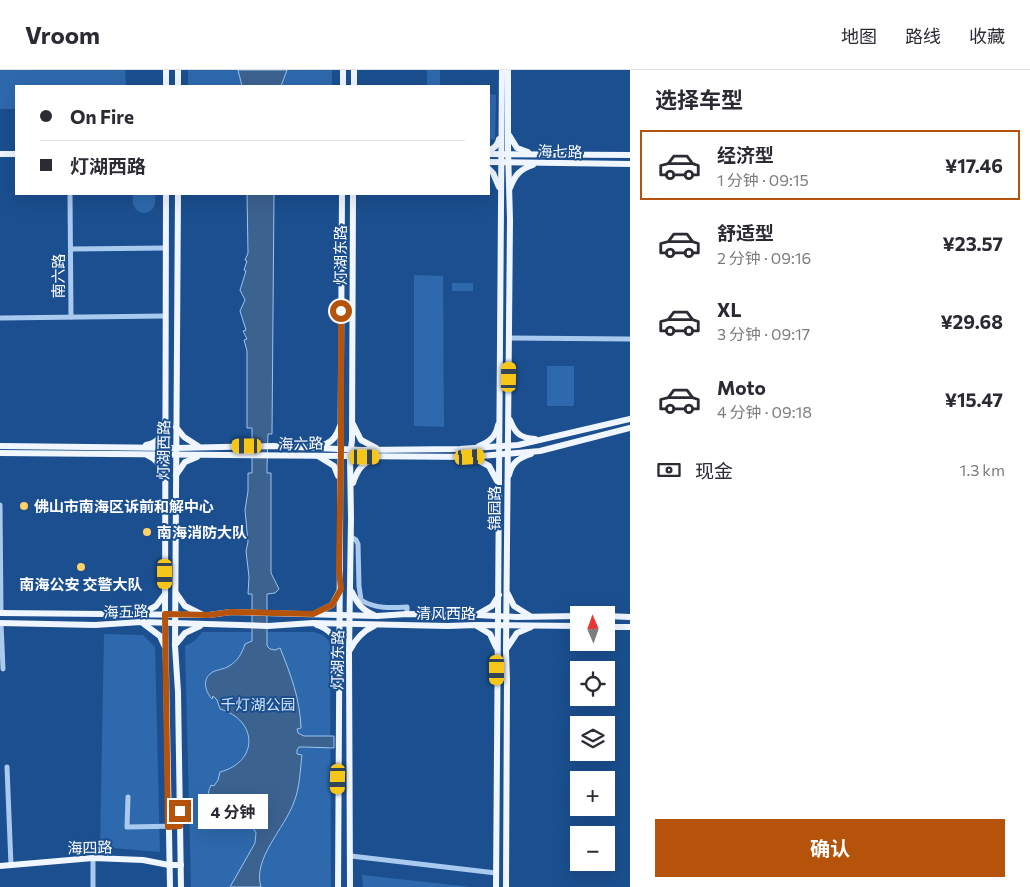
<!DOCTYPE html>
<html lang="zh">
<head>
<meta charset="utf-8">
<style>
	:root { --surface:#fff; --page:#f2f2f3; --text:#2b2b33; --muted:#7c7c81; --line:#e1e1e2; --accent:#b45309 }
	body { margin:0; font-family:Commissioner,"Noto Sans SC",sans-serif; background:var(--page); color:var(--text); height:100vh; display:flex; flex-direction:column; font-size:19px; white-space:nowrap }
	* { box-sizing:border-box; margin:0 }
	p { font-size:16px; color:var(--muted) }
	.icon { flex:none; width:28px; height:28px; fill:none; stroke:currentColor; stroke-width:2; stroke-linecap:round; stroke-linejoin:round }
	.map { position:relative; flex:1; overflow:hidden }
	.drawer { display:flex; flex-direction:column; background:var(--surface); width:400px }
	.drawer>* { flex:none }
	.hud { position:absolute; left:15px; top:15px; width:475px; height:110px; border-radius:0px; box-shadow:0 5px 20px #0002; display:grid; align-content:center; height:110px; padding:0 25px; background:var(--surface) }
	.needle { width:32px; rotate:358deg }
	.tools { position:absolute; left:570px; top:536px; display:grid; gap:10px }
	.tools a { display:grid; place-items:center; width:45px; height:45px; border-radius:0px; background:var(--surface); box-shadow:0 5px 20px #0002; font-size:25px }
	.end { position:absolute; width:22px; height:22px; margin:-11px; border:6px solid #b45309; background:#fff; box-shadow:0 0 0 2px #fff }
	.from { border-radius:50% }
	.bubble { position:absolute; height:35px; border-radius:0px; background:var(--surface); box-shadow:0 5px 20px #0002; font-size:16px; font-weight:700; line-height:35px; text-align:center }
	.car { position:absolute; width:15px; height:30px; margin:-15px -8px; border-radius:6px; box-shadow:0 0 4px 1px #0007; background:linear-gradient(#f5c518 24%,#345 0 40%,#f5c518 0 76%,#345 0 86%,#f5c518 0) }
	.hud b { display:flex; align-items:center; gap:18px; height:48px; font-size:19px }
	.hud b+b { border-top:1px solid var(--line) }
	.hud i { width:12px; height:12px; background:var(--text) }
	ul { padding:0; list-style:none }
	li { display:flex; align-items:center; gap:15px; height:70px; margin:0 10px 8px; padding:0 15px; border:2px solid transparent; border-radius:0px }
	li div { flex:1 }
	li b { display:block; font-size:19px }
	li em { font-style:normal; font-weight:700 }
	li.current { border-color:var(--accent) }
	li>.icon { width:45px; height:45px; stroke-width:1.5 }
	h2 { padding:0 25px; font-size:22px; line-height:60px }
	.pay { display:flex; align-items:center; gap:12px; height:55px; padding:0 25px; font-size:19px }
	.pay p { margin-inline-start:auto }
	.cta { display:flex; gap:10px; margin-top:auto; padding:10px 25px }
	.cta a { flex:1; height:58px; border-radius:0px; background:var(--accent); color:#fff; font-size:20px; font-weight:700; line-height:58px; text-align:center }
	header { display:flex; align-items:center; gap:30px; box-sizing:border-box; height:70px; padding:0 25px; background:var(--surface); border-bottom:1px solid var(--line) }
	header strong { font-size:24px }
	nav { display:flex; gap:28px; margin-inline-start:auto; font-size:18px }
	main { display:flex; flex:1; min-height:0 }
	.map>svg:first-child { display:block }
	.green { fill:#2e69ad }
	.water { fill:#3c6290; stroke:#9cc4f0 }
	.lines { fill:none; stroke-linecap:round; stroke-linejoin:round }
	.minor { stroke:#a9c9ee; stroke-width:5 }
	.major { stroke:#f0f6ff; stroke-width:6 }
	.route { stroke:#b45309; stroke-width:6 }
	.poi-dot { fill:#ffd166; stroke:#1b4f8f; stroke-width:2 }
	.labels { text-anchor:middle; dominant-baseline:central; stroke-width:4; stroke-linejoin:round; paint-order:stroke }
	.street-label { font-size:15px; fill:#fff; stroke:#1b4f8f }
	.poi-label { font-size:15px; font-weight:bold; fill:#fff; stroke:#1b4f8f; text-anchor:start }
	.park-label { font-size:15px; fill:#cfe3fa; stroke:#1b4f8f }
</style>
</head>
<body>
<header>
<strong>Vroom</strong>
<nav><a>地图</a><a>路线</a><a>收藏</a></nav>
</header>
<main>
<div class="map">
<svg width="630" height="817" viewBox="0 0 630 817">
	<rect width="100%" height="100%" fill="#1b4f8f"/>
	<g class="green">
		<polygon points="0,0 125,0 126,16 16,16 16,39 0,39"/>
		<rect x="188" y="0" width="144" height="16"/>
		<rect x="427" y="0" width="13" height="16"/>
		<polygon points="490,24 496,25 495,70 490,69"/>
		<path d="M 133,124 L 155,124 C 155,128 156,133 154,136 C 151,145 137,145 134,136 C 132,133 133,128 133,124 Z"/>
		<polygon points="414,205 443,206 444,357 414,356"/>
		<rect x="452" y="213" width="21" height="8"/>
		<rect x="547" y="296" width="27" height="40"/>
		<path d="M 202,562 L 314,562 L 323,565 L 330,572 L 331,817 L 191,817 L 185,576 C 193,573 197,569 202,562 Z"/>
		<polygon points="104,564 143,565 155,577 160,782 100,777"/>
		<polygon points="362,805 472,817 363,817"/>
	</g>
	<g class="water">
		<polygon points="238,0 287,0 281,16 242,16"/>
		<path d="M 247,124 L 274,124 L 272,364 L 268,364 L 267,398 L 267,403 L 271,403 L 271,503 L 279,519 L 275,523 L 267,524 L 267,576 L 270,579 L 275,580 L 280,578 C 291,605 300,629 301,658 L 297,659 L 298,663 L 304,666 L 334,666 L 334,678 L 304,677 L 299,677 L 297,680 L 297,684 L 302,685 C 300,700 300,717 294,732 C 285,758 252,789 261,817 L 230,817 L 255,773 L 256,763 L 250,752 L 243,746 L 215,742 C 208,733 206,725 211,715 L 214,716 L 218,710 L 220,702 C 259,692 258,650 220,639 L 217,630 L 213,626 L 212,629 C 206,622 202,611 210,604 C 215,599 224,600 229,596 C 238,591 242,583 245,574 L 252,571 L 252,524 L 248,524 L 249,507 L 246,481 L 248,472 L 245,440 L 248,421 L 248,403 L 252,403 L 252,358 L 247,358 L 247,281 L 244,270 L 247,269 L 243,261 L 246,260 L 240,241 L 245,230 L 240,220 L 246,201 L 244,200 L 247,191 L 245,190 L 248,183 Z"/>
	</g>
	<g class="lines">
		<g class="minor">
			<polyline points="70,124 71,247"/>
			<polyline points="71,179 166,178"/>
			<polyline points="0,248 165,246"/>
			<polyline points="509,268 630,269"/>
			<polyline points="0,435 1,543"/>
			<path d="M 351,467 L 356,470 L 358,474 L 359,516 L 361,530 C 375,539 392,538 407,537 L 407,544"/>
			<polyline points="1,553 3,599"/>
			<polyline points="7,697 11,795"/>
			<polyline points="128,727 127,757 180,756"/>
			<polyline points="351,786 496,803"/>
			<polyline points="93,788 93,817"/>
		</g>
		<g class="major">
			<polyline points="178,0 178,16"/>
			<polyline points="166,16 166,0"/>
			<polyline points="343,16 343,0"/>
			<polyline points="354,16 354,0"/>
			<polyline points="509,65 517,78 528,82"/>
			<path d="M 489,80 C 495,78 498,75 499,69"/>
			<polyline points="0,84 16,84"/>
			<polyline points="489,84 630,85"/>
			<polyline points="489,92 630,94"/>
			<polyline points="489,99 493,103 499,117"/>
			<path d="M 510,118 C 515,105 520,99 533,95"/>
			<polyline points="166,124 165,544 170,817"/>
			<polyline points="178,124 175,576 178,622 181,817"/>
			<path d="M 510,350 C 515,363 520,368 535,369"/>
			<polyline points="353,354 361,370 376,378"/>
			<polyline points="176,357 184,367 198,376"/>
			<path d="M 146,375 C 157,373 161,367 165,358"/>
			<path d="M 323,375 C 333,372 337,365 340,356"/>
			<polyline points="0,376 176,378 273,376 362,380 460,379 518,375 630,349"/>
			<path d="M 479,376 C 490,372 496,366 498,355"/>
			<polyline points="0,383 470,387 540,381 630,358"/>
			<path d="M 147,385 C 156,389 160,395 164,404"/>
			<polyline points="318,386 334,396 338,406"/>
			<polyline points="474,388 489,396 497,411"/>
			<polyline points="176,405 185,392 197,387"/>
			<path d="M 509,405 C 512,392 519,388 531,384"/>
			<path d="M 353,413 C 357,401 362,392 375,389"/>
			<path d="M 352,522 C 357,533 362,540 374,545"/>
			<polyline points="176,523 185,536 201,544"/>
			<polyline points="508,524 514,536 530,546"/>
			<polyline points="0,543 209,545 231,542 377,546 407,544 477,545 517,547 579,546"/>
			<polyline points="143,543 156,536 165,524"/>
			<polyline points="316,543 332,535 340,520"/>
			<polyline points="478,544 492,536 499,525"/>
			<polyline points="606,546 630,547"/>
			<polyline points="0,553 95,555 141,552 268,556 313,553 448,556 476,555 579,556"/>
			<polyline points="144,554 160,566 164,575"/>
			<path d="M 317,555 C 328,559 335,565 338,577"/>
			<polyline points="477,556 490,564 496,577"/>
			<polyline points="606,557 630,557"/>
			<polyline points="175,575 185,563 200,556"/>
			<polyline points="507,578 517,563 531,557"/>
			<path d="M 350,580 C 356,568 363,561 374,556"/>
			<polyline points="0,796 93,788 143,790 169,795 181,795"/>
			<polyline points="338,817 342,124"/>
			<polyline points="350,817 349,583 351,448 350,387 352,370 353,124"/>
			<polyline points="496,817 502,0"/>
			<polyline points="506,817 507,610 506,581 510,150 508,79 508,0"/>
		</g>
	</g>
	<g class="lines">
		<polyline class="route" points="180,741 180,756 168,757 165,544 209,545 231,542 313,544 332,535 341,519 339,500 341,378 341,241"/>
	</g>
	<g class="poi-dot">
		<circle cx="24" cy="436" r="5"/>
		<circle cx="147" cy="462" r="5"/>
		<circle cx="81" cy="497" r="5"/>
	</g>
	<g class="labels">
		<g class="street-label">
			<text transform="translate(560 81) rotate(1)">海七路</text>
			<text transform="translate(340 185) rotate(-90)">灯湖东路</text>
			<text transform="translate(58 206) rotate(-90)">南六路</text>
			<text transform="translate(301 373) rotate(-1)">海六路</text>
			<text transform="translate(163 380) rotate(-89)">灯湖西路</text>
			<text transform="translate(494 438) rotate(-90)">锦园路</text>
			<text transform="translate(126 541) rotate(-2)">海五路</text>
			<text x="446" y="543">清风西路</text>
			<text transform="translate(337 590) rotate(-89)">灯湖东路</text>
			<text transform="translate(90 777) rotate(-1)">海四路</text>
		</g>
		<g class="poi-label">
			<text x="34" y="436">佛山市南海区诉前和解中心</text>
			<text x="157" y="462">南海消防大队</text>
			<text x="81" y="514" text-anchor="middle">南海公安 交警大队</text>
		</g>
		<g class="park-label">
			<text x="258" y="634">千灯湖公园</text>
		</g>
	</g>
</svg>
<div class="tools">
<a><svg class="needle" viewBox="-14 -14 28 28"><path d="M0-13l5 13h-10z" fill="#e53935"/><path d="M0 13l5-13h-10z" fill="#7c7c81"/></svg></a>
<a><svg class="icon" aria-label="locate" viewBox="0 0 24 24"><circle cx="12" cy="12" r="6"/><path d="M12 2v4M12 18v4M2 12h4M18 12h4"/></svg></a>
<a><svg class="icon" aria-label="layers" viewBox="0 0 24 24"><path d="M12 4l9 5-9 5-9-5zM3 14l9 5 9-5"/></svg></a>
<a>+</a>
<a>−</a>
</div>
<i class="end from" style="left:341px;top:241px"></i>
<i class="end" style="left:180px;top:741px"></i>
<div class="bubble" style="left:198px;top:724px;width:70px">4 分钟</div>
<i class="car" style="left:509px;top:307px;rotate:1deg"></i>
<i class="car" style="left:247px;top:376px;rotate:270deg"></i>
<i class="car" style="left:365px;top:387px;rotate:90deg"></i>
<i class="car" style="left:470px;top:387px;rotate:86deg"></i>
<i class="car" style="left:165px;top:504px;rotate:180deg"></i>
<i class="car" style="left:497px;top:600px;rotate:180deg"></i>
<i class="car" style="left:338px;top:709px;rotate:181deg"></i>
<div class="hud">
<b><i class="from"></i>On Fire</b>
<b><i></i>灯湖西路</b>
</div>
</div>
<section class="drawer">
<h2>选择车型</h2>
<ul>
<li class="current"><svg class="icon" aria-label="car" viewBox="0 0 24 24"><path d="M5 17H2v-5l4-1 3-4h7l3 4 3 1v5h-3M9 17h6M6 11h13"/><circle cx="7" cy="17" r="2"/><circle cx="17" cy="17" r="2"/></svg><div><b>经济型</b><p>1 分钟 · 09:15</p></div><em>¥17.46</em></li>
<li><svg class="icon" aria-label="car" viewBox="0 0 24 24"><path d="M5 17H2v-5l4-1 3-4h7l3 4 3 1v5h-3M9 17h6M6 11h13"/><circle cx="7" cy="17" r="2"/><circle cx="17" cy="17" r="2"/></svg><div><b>舒适型</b><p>2 分钟 · 09:16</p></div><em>¥23.57</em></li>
<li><svg class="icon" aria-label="car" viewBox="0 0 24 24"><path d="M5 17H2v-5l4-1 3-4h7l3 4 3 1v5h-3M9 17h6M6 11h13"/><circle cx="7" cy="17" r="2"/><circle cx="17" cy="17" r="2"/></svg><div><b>XL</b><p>3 分钟 · 09:17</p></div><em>¥29.68</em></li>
<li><svg class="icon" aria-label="car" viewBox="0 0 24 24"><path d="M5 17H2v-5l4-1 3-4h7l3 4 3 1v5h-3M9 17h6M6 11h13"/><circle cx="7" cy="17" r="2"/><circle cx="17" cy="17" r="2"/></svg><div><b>Moto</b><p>4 分钟 · 09:18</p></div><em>¥15.47</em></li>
</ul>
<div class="pay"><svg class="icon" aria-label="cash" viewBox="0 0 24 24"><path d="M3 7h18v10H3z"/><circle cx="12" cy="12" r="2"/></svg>现金<p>1.3 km</p></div>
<div class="cta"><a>确认</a></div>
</section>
</main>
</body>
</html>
